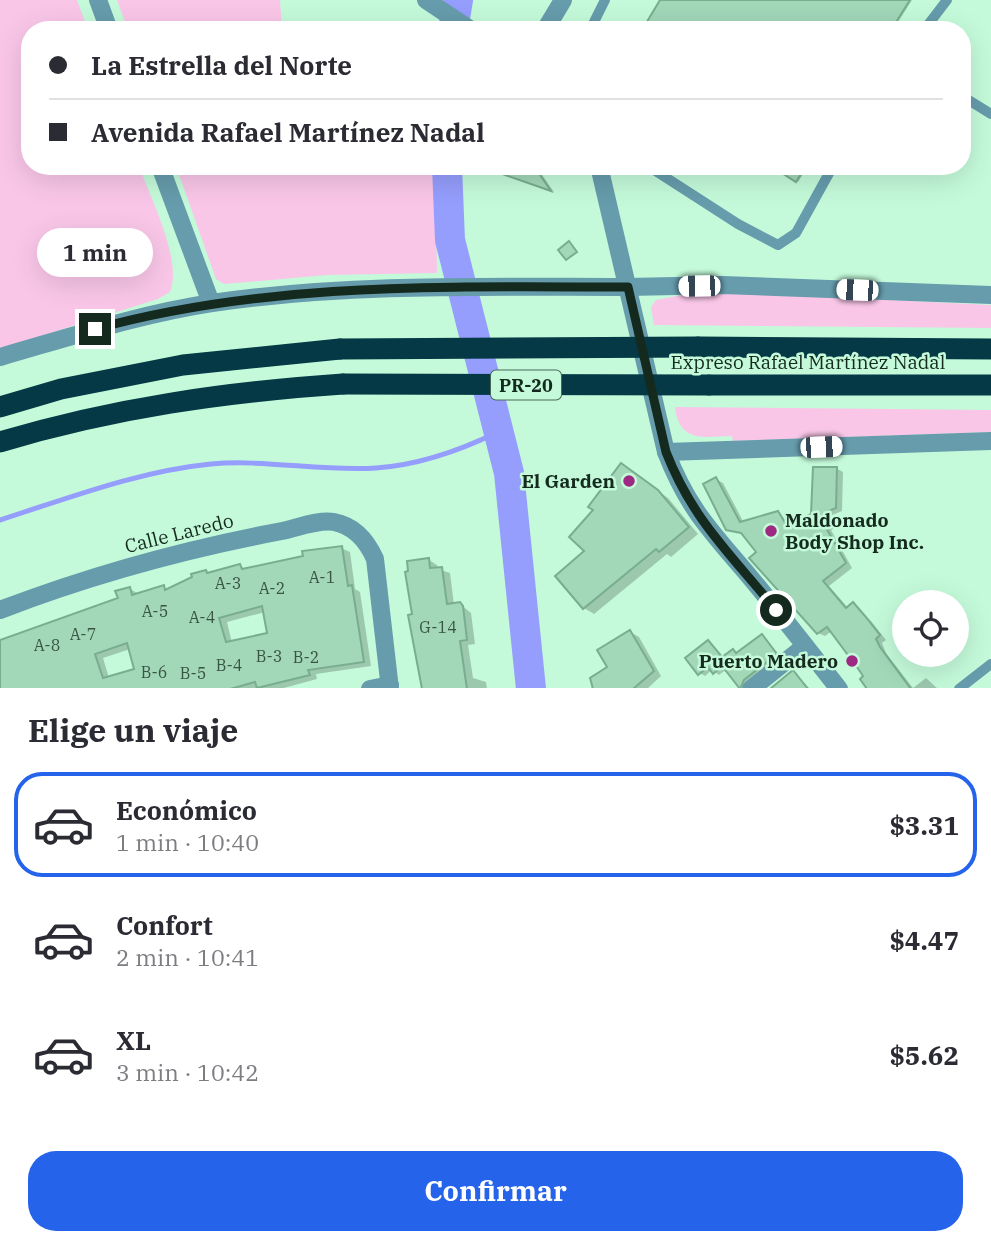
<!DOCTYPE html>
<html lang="es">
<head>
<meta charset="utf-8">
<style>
	:root { --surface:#fff; --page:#f7f7f7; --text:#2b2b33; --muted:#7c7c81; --line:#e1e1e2; --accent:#2563eb }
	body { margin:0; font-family:"IBM Plex Serif",serif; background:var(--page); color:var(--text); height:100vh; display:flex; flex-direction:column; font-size:26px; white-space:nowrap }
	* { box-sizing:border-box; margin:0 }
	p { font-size:23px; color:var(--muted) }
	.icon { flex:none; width:38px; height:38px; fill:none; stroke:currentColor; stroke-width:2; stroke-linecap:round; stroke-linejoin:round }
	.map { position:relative; height:688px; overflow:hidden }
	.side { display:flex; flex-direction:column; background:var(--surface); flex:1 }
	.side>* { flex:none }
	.banner { position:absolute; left:21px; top:21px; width:950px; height:154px; border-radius:28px; box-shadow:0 7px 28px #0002; display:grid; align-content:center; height:154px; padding:0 28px; background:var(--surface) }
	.tools { position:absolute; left:892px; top:590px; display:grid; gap:14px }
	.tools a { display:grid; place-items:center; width:77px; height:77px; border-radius:50%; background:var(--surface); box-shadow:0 7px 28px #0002; font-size:35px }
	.end { position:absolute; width:32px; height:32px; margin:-16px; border:9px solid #152a1e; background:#fff; box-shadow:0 0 0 4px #fff }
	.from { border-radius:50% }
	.bubble { position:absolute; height:49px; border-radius:24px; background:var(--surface); box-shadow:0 7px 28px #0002; font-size:23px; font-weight:800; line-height:49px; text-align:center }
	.car { position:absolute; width:21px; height:42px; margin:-21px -10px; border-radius:9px; box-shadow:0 0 5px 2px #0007; background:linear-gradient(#fff 24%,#345 0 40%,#fff 0 76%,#345 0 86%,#fff 0) }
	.banner b { display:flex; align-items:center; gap:24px; height:66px; font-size:26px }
	.banner b+b { border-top:2px solid var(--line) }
	.banner i { width:18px; height:18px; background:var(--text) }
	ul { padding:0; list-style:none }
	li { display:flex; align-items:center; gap:21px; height:105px; margin:0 14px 10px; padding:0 14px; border:4px solid transparent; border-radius:28px }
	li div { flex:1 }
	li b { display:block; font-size:26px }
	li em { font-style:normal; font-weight:800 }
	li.current { border-color:var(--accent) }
	li>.icon { width:63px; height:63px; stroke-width:1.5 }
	h2 { padding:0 28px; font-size:32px; line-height:84px }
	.action { display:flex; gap:14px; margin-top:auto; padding:14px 28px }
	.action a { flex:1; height:80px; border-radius:28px; background:var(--accent); color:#fff; font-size:28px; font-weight:800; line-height:80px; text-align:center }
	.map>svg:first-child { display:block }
	.green { fill:#f9c6e8 }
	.shadow { fill:#0003; fill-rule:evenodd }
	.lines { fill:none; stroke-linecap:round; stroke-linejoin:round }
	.stream { stroke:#959efd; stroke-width:5 }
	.river { stroke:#959efd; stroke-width:30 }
	.building { fill:#a2d7b8; stroke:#79ad8f; stroke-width:2; fill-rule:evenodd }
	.service { stroke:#669cac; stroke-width:10 }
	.minor { stroke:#669cac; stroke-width:18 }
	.tertiary { stroke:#669cac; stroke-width:18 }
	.motorway { stroke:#053946; stroke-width:21 }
	.motorway-bridge { stroke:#053946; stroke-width:21 }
	.route { stroke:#152a1e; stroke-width:9 }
	.poi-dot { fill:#9e2983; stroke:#c4fada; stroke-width:2.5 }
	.labels { text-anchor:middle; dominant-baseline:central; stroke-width:5; stroke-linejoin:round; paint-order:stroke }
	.number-label { font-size:16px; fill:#385544 }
	.shield { fill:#c4fada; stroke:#4a6856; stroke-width:2 }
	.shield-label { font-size:18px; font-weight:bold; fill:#152a1e }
	.street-label { font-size:19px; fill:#152a1e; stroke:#c4fada }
	.poi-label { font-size:19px; font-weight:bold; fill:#152a1e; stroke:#c4fada; text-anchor:end }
</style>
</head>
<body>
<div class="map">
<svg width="991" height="689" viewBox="0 0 991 689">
	<rect width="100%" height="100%" fill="#c4fada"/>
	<g class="green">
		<path d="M 0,0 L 77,0 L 88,30 L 30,30 L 30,166 L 139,166 C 150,197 183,261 170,292 L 158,299 L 0,349 Z"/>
		<polygon points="117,0 280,0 282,30 128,30"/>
		<polygon points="176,166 435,166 437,273 327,275 224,284 216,279"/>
		<polygon points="683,290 991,305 991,328 654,325 651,307 656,300 682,295"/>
		<path d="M 675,407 L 991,410 L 991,432 L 733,441 L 732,436 C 703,437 679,443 675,407 Z"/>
	</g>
	<g class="shadow">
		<polygon points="662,0 912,0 893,30 644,30"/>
		<polygon points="497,166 540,166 538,169 554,192 503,174"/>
		<polygon points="774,166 808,166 798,182"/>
		<polygon points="621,465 668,498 698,534 671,557 667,554 594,614 584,608 586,551 596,510"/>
		<polygon points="836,468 843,472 842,511 830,516 836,528 831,530 852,568 829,586 848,608 853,604 871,621 886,640 882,643 886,653 913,688 926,678 938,689 873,689 832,631 825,636 818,633 751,558 759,553 745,535 727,529 716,479 723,483 744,523 778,512 791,526 813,515"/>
		<path d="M 341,548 L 350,552 L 355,589 L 360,592 L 371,666 L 316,674 L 317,679 L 280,689 L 0,689 L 0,642 L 120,599 L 130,589 L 139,594 L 164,587 L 169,590 L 206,572 L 210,574 L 240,566 L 246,570 ZM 265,612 L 269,635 L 232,643 L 227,622 ZM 130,649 L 136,670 L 109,678 L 103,658 Z"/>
		<polygon points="429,560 437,565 438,569 450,573 454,605 460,604 471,613 475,644 468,645 473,678 486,682 487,689 423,689 413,616"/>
		<polygon points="630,632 639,637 661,676 647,689 595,689"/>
		<polygon points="763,636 781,657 743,689 727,669 719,675 712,670 705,676 700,673 708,642 724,658 733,651 738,654"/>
		<polygon points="793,672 810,689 773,689"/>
	</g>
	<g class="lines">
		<path class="stream" d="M 0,520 C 69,498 139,471 211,464 C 265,459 324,472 376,468 C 419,465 459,451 498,432"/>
		<g class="river">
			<polyline points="453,30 458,0"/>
			<polyline points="447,166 450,240 509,473 531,689"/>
		</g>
	</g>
	<g class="building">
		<polygon points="660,0 910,0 891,30 642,30"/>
		<polygon points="486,166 534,166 551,191 485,168"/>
		<polygon points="771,166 806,166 796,182"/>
		<polygon points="569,241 577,252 566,260 558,250"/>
		<polygon points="621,463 658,490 689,527 659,552 656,549 583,609 555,576 584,551 569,537 593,510 588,507"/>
		<polygon points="813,467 837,467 836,508 824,513 830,524 825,526 846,563 823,581 846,608 853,602 865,616 880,635 876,639 880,647 911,689 867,689 860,679 863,676 859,670 827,627 817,634 749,558 756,552 741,533 726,530 703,484 716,477 740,522 778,511 787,526 811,514"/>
		<path d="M 342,546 L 348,586 L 352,585 L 364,662 L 308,670 L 310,675 L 257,688 L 255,682 L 230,689 L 0,689 L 0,640 L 118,598 L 115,591 L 130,587 L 132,595 L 164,585 L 165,590 L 192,577 L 191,574 L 206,570 L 207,573 L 240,564 L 242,569 L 303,556 L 302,551 ZM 262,606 L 267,633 L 226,642 L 219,618 ZM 127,643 L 134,669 L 103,678 L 95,654 Z"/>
		<polygon points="429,558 430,568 442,567 447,604 460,602 463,606 467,640 460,641 467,689 422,689 408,615 412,614 405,572 408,571 407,561"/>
		<polygon points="630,630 654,671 633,689 593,689 590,678 607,667 597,650"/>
		<polygon points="762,634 777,654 744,680 740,689 722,666 713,674 708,667 698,675 685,658 708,640 722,657 733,649 736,653"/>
		<polygon points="793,670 808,689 770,689"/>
	</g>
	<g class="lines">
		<g class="service">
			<polyline points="590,30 605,0"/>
			<polyline points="924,30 947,0"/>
			<polyline points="962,96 991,114"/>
			<polyline points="648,166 738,224 778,245 796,233 833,166"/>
			<polyline points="959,689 991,664"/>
		</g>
		<g class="minor">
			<polyline points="98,0 109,30"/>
			<polyline points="545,30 563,0"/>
			<polyline points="160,166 211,303"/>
			<path d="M 0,357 C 70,337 140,314 212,303 C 349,283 489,287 628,287"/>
			<path d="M 0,610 C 91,575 186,549 282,531 C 297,528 319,519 334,522 C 355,526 367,541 375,559 L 390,689"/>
			<polyline points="370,689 390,685"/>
			<polyline points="751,689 805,646"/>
		</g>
		<g class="tertiary">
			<polyline points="426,0 471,30"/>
			<path d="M 599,166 L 666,452 C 688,509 711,531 749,576 C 780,613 809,651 839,689"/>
			<polyline points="628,287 723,285 991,295"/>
			<polyline points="666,452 991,441"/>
		</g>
		<g class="motorway">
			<polyline points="698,347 991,349"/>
			<polyline points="709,385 991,385"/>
			<polyline points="0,407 61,389 183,365 340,349"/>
			<path d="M 0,442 C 113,408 226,392 343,384"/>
		</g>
		<g class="motorway-bridge">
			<polyline points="340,349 698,347"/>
			<polyline points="343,384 709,385"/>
		</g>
	</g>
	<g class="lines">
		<path class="route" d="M 95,329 C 269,281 449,287 628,287 L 666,452 C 693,521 731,554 776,610"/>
	</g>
	<g class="poi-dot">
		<circle cx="629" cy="481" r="7"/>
		<circle cx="771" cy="531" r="7"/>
		<circle cx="852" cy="661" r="7"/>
	</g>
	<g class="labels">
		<g class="number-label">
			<text x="322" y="577">A-1</text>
			<text x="228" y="583">A-3</text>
			<text x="272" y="588">A-2</text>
			<text x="155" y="611">A-5</text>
			<text x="202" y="617">A-4</text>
			<text x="438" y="627">G-14</text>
			<text x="83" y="634">A-7</text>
			<text x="47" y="645">A-8</text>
			<text x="269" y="656">B-3</text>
			<text x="306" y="657">B-2</text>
			<text x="229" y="665">B-4</text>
			<text x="154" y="672">B-6</text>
			<text x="193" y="673">B-5</text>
		</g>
		<rect class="shield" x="491" y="370.5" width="70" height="29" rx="5"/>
		<g class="shield-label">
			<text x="526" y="385">PR-20</text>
		</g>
		<g class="street-label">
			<text x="808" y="362">Expreso Rafael Martínez Nadal</text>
			<text transform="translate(179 533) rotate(-14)">Calle Laredo</text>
		</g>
		<g class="poi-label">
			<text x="615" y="481">El Garden</text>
			<text x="785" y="520" text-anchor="start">Maldonado<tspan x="785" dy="22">Body Shop Inc.</tspan></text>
			<text x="838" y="661">Puerto Madero</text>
		</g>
	</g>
</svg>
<div class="tools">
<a><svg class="icon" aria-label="locate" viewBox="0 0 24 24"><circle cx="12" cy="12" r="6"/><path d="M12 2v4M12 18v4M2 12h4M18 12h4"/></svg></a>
</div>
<i class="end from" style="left:776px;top:610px"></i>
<i class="end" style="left:95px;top:329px"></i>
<div class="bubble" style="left:37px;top:228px;width:116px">1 min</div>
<i class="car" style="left:699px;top:286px;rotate:269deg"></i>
<i class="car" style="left:857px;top:290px;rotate:272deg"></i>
<i class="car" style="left:821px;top:447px;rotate:88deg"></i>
<div class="banner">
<b><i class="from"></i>La Estrella del Norte</b>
<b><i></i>Avenida Rafael Martínez Nadal</b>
</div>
</div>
<section class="side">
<h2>Elige un viaje</h2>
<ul>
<li class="current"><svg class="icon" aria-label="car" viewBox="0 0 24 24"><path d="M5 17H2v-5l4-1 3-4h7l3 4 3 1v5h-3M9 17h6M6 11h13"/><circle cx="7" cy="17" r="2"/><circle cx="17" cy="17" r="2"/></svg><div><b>Económico</b><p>1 min · 10:40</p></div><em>$3.31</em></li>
<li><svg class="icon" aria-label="car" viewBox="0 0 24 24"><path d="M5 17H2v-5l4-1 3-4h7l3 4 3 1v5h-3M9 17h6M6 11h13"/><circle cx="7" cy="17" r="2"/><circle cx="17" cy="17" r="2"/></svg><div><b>Confort</b><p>2 min · 10:41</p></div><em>$4.47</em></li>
<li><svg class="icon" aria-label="car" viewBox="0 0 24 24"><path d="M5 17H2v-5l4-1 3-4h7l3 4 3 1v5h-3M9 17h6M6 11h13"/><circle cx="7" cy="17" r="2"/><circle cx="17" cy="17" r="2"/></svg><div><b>XL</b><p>3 min · 10:42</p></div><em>$5.62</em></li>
</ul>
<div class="action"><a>Confirmar</a></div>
</section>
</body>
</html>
